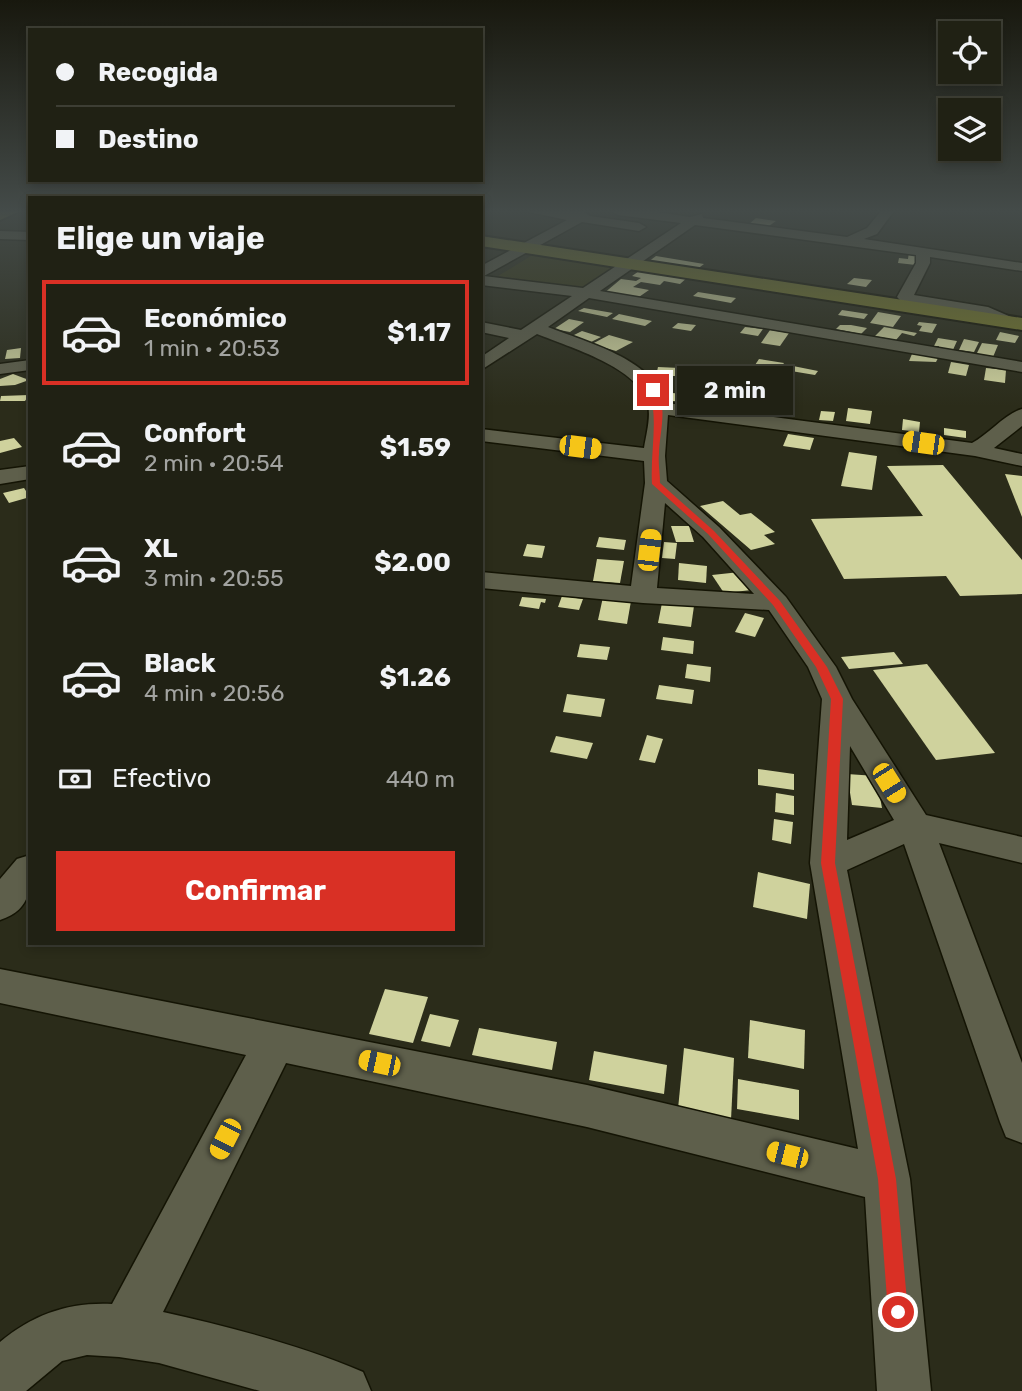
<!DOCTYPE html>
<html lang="es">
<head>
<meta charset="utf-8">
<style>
	:root { --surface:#202114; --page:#28291d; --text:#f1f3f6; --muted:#a2a3a0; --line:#3d3e34; --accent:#d93025 }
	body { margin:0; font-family:Rubik,sans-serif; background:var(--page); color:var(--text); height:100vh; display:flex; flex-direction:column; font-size:26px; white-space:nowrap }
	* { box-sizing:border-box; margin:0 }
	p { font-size:23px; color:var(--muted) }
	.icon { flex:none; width:38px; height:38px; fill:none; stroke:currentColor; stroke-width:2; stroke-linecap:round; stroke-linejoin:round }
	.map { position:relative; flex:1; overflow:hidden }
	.drawer { position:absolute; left:28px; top:196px; width:455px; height:749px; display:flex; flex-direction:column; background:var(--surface); border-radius:0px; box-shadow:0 4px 10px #0003,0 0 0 2px var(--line) }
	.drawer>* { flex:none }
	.guide { position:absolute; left:28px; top:28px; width:455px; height:154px; border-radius:0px; box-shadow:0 4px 10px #0003,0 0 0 2px var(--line); display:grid; align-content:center; height:154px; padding:0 28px; background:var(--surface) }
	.fabs { position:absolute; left:938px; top:21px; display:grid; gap:14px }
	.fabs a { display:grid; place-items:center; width:63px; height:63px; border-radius:0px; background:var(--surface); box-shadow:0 4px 10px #0003,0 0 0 2px var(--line); font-size:35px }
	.end { position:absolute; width:32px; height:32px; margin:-16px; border:9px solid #d93025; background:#fff; box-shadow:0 0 0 4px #fff }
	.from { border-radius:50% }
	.bubble { position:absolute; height:49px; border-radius:0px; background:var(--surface); box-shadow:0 4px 10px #0003,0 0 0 2px var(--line); font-size:23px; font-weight:700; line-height:49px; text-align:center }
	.car { position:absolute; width:21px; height:42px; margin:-21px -10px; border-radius:9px; box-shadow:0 0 5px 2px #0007; background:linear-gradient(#f5c518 24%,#345 0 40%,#f5c518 0 76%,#345 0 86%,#f5c518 0) }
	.guide b { display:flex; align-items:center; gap:24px; height:66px; font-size:26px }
	.guide b+b { border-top:2px solid var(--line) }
	.guide i { width:18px; height:18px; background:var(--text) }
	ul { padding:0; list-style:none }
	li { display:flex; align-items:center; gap:21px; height:105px; margin:0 14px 10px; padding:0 14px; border:4px solid transparent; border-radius:0px }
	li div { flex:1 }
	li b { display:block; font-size:26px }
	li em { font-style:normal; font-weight:700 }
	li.current { border-color:var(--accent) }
	li>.icon { width:63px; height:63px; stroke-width:1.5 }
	h2 { padding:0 28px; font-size:32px; line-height:84px }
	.pay { display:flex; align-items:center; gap:18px; height:77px; padding:0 28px; font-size:26px }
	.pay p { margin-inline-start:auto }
	.button { display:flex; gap:14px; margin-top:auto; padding:14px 28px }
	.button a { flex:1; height:80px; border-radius:0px; background:var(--accent); color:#fff; font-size:28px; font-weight:700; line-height:80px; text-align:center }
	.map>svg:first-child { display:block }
	.green { fill:#373814 }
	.building { fill:#cfd29d }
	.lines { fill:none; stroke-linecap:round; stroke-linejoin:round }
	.minor-casing { stroke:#141404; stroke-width:3 }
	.major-casing { stroke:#141404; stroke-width:4 }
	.minor { fill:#5e5f4b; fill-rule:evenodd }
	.major { fill:#75772c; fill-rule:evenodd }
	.route { fill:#d93025 }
</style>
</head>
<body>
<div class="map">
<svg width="1022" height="1391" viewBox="0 0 1022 1391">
	<rect width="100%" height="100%" fill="#2b2c1a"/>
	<polygon class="green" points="539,251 623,264 587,289 498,276"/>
	<g class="building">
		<polygon points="756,218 776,221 769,226 749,224"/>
		<polygon points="909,252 917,253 916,265 898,263 899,258 908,259"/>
		<polygon points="656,256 704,264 696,270 648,262"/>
		<polygon points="642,269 689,276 680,284 664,281 660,285 641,282 633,287 649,290 636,299 603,294 621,279 636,281 641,278 632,276"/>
		<polygon points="854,278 872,280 866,287 847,284"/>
		<polygon points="698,292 736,298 731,303 693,296"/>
		<polygon points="584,308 613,313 607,317 578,311"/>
		<polygon points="842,310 868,314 864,319 838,315"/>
		<polygon points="878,312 901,316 893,327 870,323"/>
		<polygon points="619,314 652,321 645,326 612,319"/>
		<polygon points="569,319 584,322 570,332 554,329"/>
		<polygon points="919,322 937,324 932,333 919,331 922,326 917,325"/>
		<polygon points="678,323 696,325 691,331 672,328"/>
		<polygon points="840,325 851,325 867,328 861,334 836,329"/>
		<polygon points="745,327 763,329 758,336 740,333"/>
		<polygon points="884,327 917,333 914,336 902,333 896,340 875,336"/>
		<polygon points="770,330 789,333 780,346 761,343"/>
		<polygon points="582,331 601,337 591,342 572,336"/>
		<polygon points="1000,332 1019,336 1015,343 996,340"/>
		<polygon points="609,335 633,342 616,351 592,344"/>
		<polygon points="938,338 957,341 952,352 938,349 939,346 934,346"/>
		<polygon points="964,339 979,342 974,352 959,350"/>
		<polygon points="982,343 998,345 993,357 976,355"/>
		<polygon points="21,348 20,358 5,359 7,350"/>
		<polygon points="912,354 938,358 936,362 909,361"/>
		<polygon points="759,359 784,363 780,369 755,365"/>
		<polygon points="951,362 969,365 966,376 948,373"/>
		<polygon points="788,365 818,371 815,375 785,370"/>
		<polygon points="658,367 680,368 679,376 656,376"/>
		<polygon points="986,368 1006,370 1005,383 984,380"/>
		<polygon points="13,374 29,380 15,385 0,386 0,379"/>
		<polygon points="718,392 745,394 746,405 718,403"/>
		<polygon points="672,393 715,396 715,403 672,401"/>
		<polygon points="29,395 25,401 0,401 1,396"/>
		<polygon points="782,403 795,405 792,416 778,414"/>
		<polygon points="848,408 872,411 870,424 846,421"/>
		<polygon points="821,411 835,412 833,421 819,420"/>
		<polygon points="903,419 920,422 919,432 902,430"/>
		<polygon points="944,428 966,431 966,438 944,435"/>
		<polygon points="788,434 814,438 810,450 783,446"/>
		<polygon points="14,438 22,447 0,453 0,441"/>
		<polygon points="849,452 877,456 872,490 841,486"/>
		<polygon points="943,465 1022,560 1022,594 960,596 946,576 844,579 811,519 923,516 887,466"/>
		<polygon points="1005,474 1022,476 1022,517"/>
		<polygon points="24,488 30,497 9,503 3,493"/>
		<polygon points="723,501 740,515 751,513 775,532 764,535 775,544 751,550 700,506"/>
		<polygon points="671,526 689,526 694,542 676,542"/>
		<polygon points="599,537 626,540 624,550 596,547"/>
		<polygon points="664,542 677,543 675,559 662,558"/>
		<polygon points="527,544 545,546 542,558 523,556"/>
		<polygon points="597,559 624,561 620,583 593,581"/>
		<polygon points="679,563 707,566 706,583 678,580"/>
		<polygon points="740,572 752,590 724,593 712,575"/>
		<polygon points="562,596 583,599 579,610 558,607"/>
		<polygon points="522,597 546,599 545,603 541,602 539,609 519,606"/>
		<polygon points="603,597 631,601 627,624 598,620"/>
		<polygon points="662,603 694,606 691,627 658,623"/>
		<polygon points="745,613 764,618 755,637 735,632"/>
		<polygon points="663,637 694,641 693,654 661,650"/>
		<polygon points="580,644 610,647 607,660 577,657"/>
		<polygon points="894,652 903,664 849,669 841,657"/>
		<polygon points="687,664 711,667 710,682 685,678"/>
		<polygon points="927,664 995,753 936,760 873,670"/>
		<polygon points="659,685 694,690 692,704 656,699"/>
		<polygon points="567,694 605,699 601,717 563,712"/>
		<polygon points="647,735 663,739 655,763 639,760"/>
		<polygon points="556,736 593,743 587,759 550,752"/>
		<polygon points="758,769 794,774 794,790 758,785"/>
		<polygon points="847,774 876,776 882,808 852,805"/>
		<polygon points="776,793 794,796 794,815 775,812"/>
		<polygon points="774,819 793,822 791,844 772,840"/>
		<polygon points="758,872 810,884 807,919 753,907"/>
		<polygon points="385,989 428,997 413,1043 369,1034"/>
		<polygon points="430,1014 459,1020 450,1047 421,1041"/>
		<polygon points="750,1020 805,1030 804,1069 748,1058"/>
		<polygon points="479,1028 557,1042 552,1070 472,1055"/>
		<polygon points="684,1048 734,1058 731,1120 678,1109"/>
		<polygon points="594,1051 667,1065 664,1094 589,1080"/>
		<polygon points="738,1079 799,1090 799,1120 737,1109"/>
	</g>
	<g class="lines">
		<defs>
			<g id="minor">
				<path d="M 524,211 L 584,212 L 590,216 L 639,223 L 646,227 L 639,231 L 582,222 L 484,276 L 583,288 L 681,223 L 618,215 L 612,211 L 650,211 L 690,217 L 702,214 L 703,218 L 847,237 L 867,228 L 881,211 L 894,211 L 877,234 L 864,239 L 1022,263 L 1022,271 L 930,257 L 930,263 L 914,295 L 988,307 L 1018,320 L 1020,323 L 1018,326 C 1005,330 994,318 982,315 C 955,308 927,309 900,300 L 897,297 L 916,263 L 916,255 L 695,225 L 600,291 L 1022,362 L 1022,372 L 589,298 L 548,327 C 588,343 651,358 667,403 L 972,443 C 988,435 1006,413 1022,409 L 1022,426 L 994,448 L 1022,454 L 1022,466 L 975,456 L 668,415 L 665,456 L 667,481 L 719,527 L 786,597 L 836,667 L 852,699 L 926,815 L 1022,837 L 1022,863 L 939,843 L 1022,1063 L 1022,1143 L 1006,1137 L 1000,1122 L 904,844 L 847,870 L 910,1179 L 931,1391 L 877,1391 L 865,1197 L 587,1127 L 286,1063 L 163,1312 C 230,1327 300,1345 363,1372 L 371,1391 L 260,1391 L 159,1363 L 119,1357 L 87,1355 L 62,1361 L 26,1391 L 0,1391 L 0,1342 C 34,1314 69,1302 112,1304 L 246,1055 L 0,1003 L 0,969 L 587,1085 L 858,1149 L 810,863 L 822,699 L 808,667 L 769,610 L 643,603 L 481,588 L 481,572 L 631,586 L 645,483 L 644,461 L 481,441 L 481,429 L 644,448 C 646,435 651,418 648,405 C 641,368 569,347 537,334 L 481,370 L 481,357 L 509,338 L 481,332 L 481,322 L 521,330 L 572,296 L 481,285 L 481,266 L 567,220 ZM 665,503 L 703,537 L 754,594 L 657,588 ZM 850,746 L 894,820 L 847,840 Z"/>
				<polygon points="0,231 30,232 30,240 0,239"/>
				<polygon points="30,360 30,370 0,374 0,364"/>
				<polygon points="30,466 30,479 0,484 0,470"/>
				<path d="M 30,855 C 30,885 34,909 0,920 L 0,879 L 17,859 Z"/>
			</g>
			<g id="major">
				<polygon points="0,211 20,211 0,220"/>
				<polygon points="481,236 1022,318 1022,330 481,246"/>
			</g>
		</defs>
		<use href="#minor" class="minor-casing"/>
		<use href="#major" class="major-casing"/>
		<use href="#minor" class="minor"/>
		<use href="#major" class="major"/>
	</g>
	<linearGradient id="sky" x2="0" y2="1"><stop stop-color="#18180e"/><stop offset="0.52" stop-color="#444b49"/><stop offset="1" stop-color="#444b49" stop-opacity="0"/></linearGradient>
	<rect width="1022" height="406" fill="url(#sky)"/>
	<path class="route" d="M 653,388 C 670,402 659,433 659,454 C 658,463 660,473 660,483 L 714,531 L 780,601 L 827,667 L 843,699 L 835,863 L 896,1179 L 908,1312 L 905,1319 L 898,1322 L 891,1319 L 888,1312 L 878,1179 L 821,863 L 831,699 L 816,667 L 773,605 L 708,534 L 652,484 C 650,452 659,419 649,390 Z"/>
</svg>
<div class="fabs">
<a><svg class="icon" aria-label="locate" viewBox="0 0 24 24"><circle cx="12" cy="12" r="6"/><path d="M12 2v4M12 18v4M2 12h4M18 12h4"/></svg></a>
<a><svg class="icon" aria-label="layers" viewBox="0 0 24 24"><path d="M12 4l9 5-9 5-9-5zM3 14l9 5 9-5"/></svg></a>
</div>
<i class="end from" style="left:898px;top:1312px"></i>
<i class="end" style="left:653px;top:390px"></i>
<div class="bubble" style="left:677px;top:366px;width:116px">2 min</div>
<i class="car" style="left:923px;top:443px;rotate:278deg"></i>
<i class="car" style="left:580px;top:447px;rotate:97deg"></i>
<i class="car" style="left:649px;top:550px;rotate:7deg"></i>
<i class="car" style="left:889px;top:783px;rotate:148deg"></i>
<i class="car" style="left:379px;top:1063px;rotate:282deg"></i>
<i class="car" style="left:225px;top:1139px;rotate:207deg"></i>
<i class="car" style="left:787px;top:1155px;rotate:284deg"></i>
<div class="guide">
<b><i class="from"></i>Recogida</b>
<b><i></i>Destino</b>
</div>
<section class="drawer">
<h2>Elige un viaje</h2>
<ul>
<li class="current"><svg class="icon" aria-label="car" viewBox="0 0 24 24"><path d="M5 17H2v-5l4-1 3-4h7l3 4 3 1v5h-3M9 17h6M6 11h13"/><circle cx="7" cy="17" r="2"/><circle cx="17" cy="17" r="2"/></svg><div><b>Económico</b><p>1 min · 20:53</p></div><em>$1.17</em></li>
<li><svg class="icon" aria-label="car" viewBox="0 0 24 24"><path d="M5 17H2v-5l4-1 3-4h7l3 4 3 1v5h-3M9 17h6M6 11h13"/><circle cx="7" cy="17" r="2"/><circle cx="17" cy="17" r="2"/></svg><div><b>Confort</b><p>2 min · 20:54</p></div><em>$1.59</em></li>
<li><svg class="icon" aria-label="car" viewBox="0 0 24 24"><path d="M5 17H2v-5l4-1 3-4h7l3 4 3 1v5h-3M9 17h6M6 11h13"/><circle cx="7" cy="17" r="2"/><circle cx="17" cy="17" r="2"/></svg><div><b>XL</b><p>3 min · 20:55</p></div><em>$2.00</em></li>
<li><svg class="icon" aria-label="car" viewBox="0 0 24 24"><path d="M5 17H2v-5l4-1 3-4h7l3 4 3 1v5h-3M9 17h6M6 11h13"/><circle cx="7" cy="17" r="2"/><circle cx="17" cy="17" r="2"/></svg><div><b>Black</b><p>4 min · 20:56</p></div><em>$1.26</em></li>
</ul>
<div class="pay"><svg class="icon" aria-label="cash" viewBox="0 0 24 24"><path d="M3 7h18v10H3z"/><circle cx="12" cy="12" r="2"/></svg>Efectivo<p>440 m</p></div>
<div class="button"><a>Confirmar</a></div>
</section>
</div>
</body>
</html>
